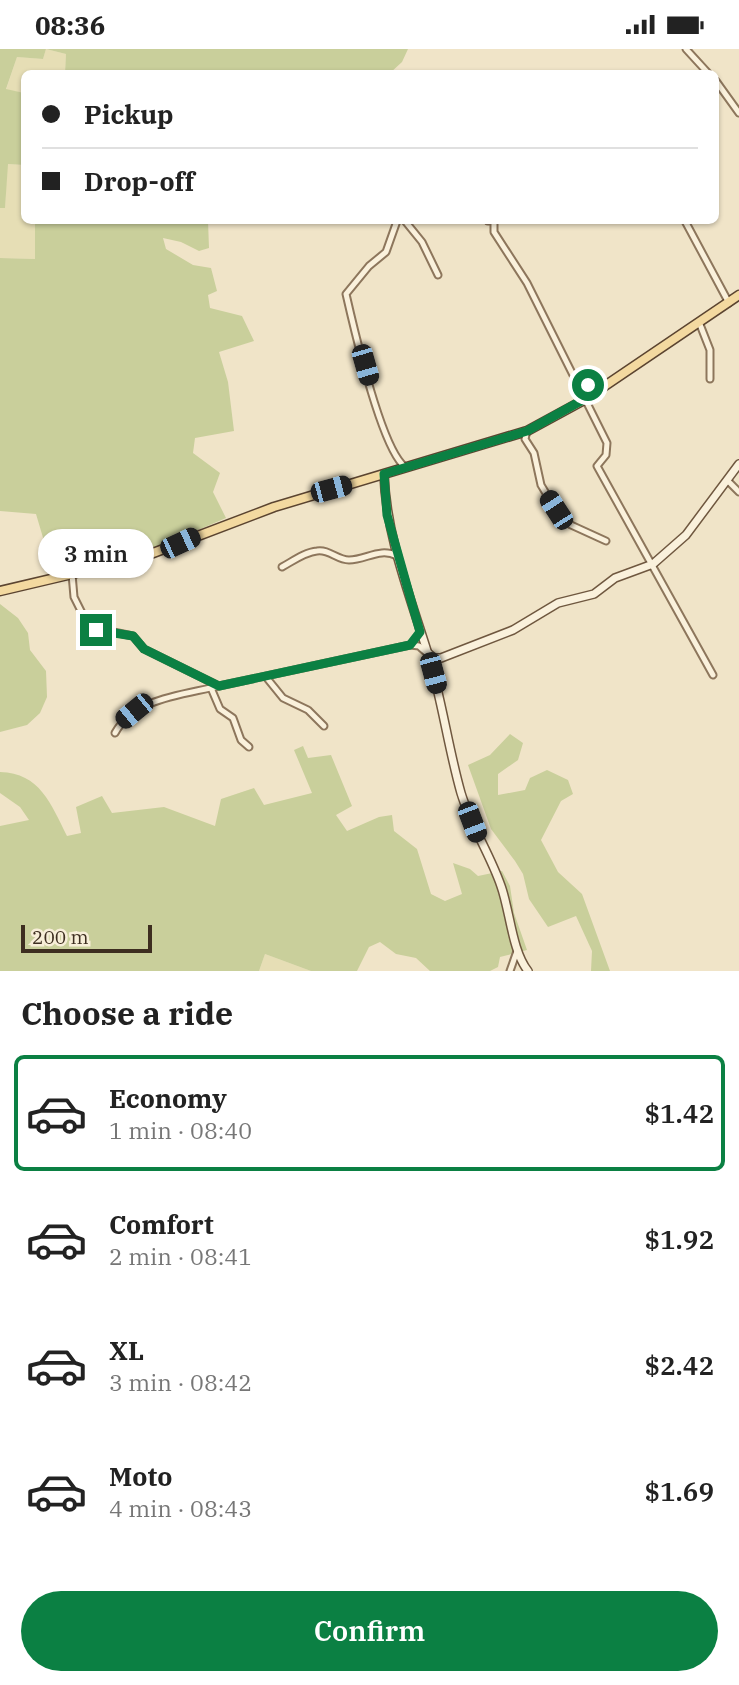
<!DOCTYPE html>
<html lang="en">
<head>
<meta charset="utf-8">
<style>
	:root { --surface:#fff; --page:#f2f2f2; --text:#222; --muted:#767676; --line:#e0e0e0; --accent:#0b8043 }
	body { margin:0; font-family:"IBM Plex Serif",serif; background:var(--page); color:var(--text); height:100vh; display:flex; flex-direction:column; font-size:26px; white-space:nowrap }
	* { box-sizing:border-box; margin:0 }
	p { font-size:23px; color:var(--muted) }
	.icon { flex:none; width:38px; height:38px; fill:none; stroke:currentColor; stroke-width:2; stroke-linecap:round; stroke-linejoin:round }
	.map { position:relative; height:922px; overflow:hidden }
	.sheet { display:flex; flex-direction:column; background:var(--surface); flex:1 }
	.sheet>* { flex:none }
	.guide { position:absolute; left:21px; top:21px; width:698px; height:154px; border-radius:10px; box-shadow:0 2px 5px #0004; display:grid; align-content:center; height:154px; padding:0 21px; background:var(--surface) }
	.scale { position:absolute; left:21px; bottom:18px; width:131px; box-sizing:border-box; padding-left:7px; border:4px solid #3d2e20; border-top:0; font-size:19px; line-height:24px; white-space:nowrap; color:#3d2e20; -webkit-text-stroke:5px #f7eed8; paint-order:stroke }
	.end { position:absolute; width:32px; height:32px; margin:-16px; border:9px solid #0b8043; background:#fff; box-shadow:0 0 0 4px #fff }
	.from { border-radius:50% }
	.bubble { position:absolute; height:49px; border-radius:24px; background:var(--surface); box-shadow:0 2px 5px #0004; font-size:23px; font-weight:600; line-height:49px; text-align:center }
	.car { position:absolute; width:21px; height:42px; margin:-21px -10px; border-radius:9px; box-shadow:0 0 5px 2px #0007; background:linear-gradient(#222 24%,#8ab4d8 0 40%,#222 0 76%,#8ab4d8 0 86%,#222 0) }
	.guide b { display:flex; align-items:center; gap:24px; height:66px; font-size:26px }
	.guide b+b { border-top:2px solid var(--line) }
	.guide i { width:18px; height:18px; background:var(--text) }
	ul { padding:0; list-style:none }
	li { display:flex; align-items:center; gap:21px; height:116px; margin:0 14px 10px; padding:0 7px; border:4px solid transparent; border-radius:10px }
	li div { flex:1 }
	li b { display:block; font-size:26px }
	li em { font-style:normal; font-weight:600 }
	li.on { border-color:var(--accent) }
	li>.icon { width:63px; height:63px; stroke-width:1.5 }
	h2 { padding:0 21px; font-size:32px; line-height:84px }
	.cta { display:flex; gap:14px; margin-top:auto; padding:14px 21px }
	.cta a { flex:1; height:80px; border-radius:42px; background:var(--accent); color:#fff; font-size:28px; font-weight:600; line-height:80px; text-align:center }
	.status { display:flex; justify-content:space-between; align-items:center; height:49px; padding:0 35px; background:var(--surface); direction:ltr }
	.status svg { height:19px; fill:currentColor }
	.map>svg:first-child { display:block }
	.farmland { fill:#e6deb5 }
	.green { fill:#c9cf9b }
	.lines { fill:none; stroke-linecap:round; stroke-linejoin:round }
	.street-casing { stroke:#8d765c; stroke-width:9 }
	.secondary-casing { stroke:#6f573f; stroke-width:10 }
	.primary-casing { stroke:#5b4430; stroke-width:11 }
	.street { stroke:#faf1dc; stroke-width:5 }
	.secondary { stroke:#faf1dc; stroke-width:7 }
	.primary { stroke:#f3d9a0; stroke-width:8 }
	.route { stroke:#0b8043; stroke-width:9 }
</style>
</head>
<body>
<div class="status"><b>08:36</b><svg viewBox="0 0 49 12"><path d="M0 12V9h3v3zM5 12V6h3v6zM10 12V3h3v9zM15 12V0h3v12zM26 1h20v11H26zM47 4h2v5h-2z"/></svg></div>
<div class="map">
<svg width="739" height="922" viewBox="0 0 739 922">
	<rect width="100%" height="100%" fill="#f0e4c8"/>
	<g class="farmland">
		<polygon points="46,0 66,5 65,24 24,24 24,44 6,41 17,8 43,10"/>
		<polygon points="7,115 24,116 24,172 35,172 35,210 0,209 0,159 5,159"/>
		<polygon points="265,905 311,922 259,922"/>
	</g>
	<g class="green">
		<polygon points="0,0 46,0 43,10 17,8 6,40 24,44 24,116 8,115 5,159 0,159"/>
		<polygon points="46,0 408,0 402,13 390,24 65,24 66,5"/>
		<polygon points="35,172 208,172 209,199 199,202 181,193 163,189 166,200 193,216 211,219 217,242 208,246 210,259 242,267 254,292 219,303 228,333 234,382 195,389 193,404 220,424 213,443 226,469 163,496 101,510 94,488 61,488 44,492 36,465 0,462 0,209 35,210"/>
		<polygon points="0,555 18,569 28,584 30,601 46,622 47,648 40,664 27,676 0,683"/>
		<polygon points="510,685 523,694 518,711 498,725 498,746 525,741 530,729 547,721 568,731 573,745 561,752 541,791 558,823 582,845 610,922 591,922 592,902 576,867 548,878 529,850 523,825 515,812 491,780 468,716 490,706"/>
		<path d="M 303,697 L 308,709 L 331,706 L 352,757 L 336,766 L 347,782 L 379,768 L 392,766 L 394,782 L 417,800 L 431,845 L 445,852 L 462,845 L 453,814 L 470,820 L 478,827 L 502,822 L 510,837 L 514,864 L 527,901 L 500,908 L 498,918 L 490,922 L 430,922 L 416,909 L 396,905 L 380,893 L 369,898 L 357,922 L 311,922 L 265,905 L 259,922 L 0,922 L 0,777 L 29,771 L 20,758 L 0,744 L 0,723 C 40,724 51,755 67,787 L 81,784 L 76,758 L 102,747 L 112,764 L 164,758 L 215,777 L 221,750 L 254,739 L 264,756 L 312,744 L 294,701 Z"/>
	</g>
	<g class="lines">
		<defs>
			<g id="street">
				<polyline points="686,0 708,24"/>
				<polyline points="716,32 739,64"/>
				<path d="M 397,172 L 386,203 L 369,217 L 346,245 C 354,280 381,399 405,418"/>
				<polyline points="405,172 422,193 438,226"/>
				<polyline points="488,172 489,172"/>
				<polyline points="494,172 494,183 527,234 607,394 606,406 597,417 713,626"/>
				<polyline points="685,172 729,254"/>
				<polyline points="699,273 710,301 710,330"/>
				<polyline points="575,327 597,343"/>
				<polyline points="527,382 525,390 534,404 541,436 556,461 571,476 606,492"/>
				<polyline points="727,431 739,443"/>
				<path d="M 282,518 C 293,512 305,503 317,502 C 329,500 337,511 349,511 C 366,511 380,498 397,507"/>
				<polyline points="72,525 74,548 89,578 133,587 144,600 219,637 410,596 419,597 427,604"/>
				<polyline points="266,628 283,649 308,661 324,677"/>
				<polyline points="211,639 220,660 233,669 241,691 249,698"/>
				<path d="M 115,684 C 134,649 183,646 219,637"/>
				<polyline points="510,922 517,902"/>
			</g>
			<g id="secondary">
				<path d="M 384,425 C 386,487 410,547 428,605 C 442,651 448,698 461,744 C 471,777 490,805 501,837 C 510,862 512,902 528,922"/>
				<polyline points="428,604 434,609 441,609 513,581 558,554 594,545 615,529 653,515 686,486 739,415"/>
			</g>
			<polyline id="primary" points="0,542 140,509 274,458 527,382 584,351 739,246"/>
		</defs>
		<use href="#street" class="street-casing"/>
		<use href="#secondary" class="secondary-casing"/>
		<use href="#primary" class="primary-casing"/>
		<use href="#street" class="street"/>
		<use href="#secondary" class="secondary"/>
		<use href="#primary" class="primary"/>
	</g>
	<g class="lines">
		<polyline class="route" points="96,581 133,587 144,600 219,637 410,596 420,583 387,466 384,425 527,382 597,343 588,336"/>
	</g>
</svg>
<div class="scale">200 m</div>
<i class="end from" style="left:588px;top:336px"></i>
<i class="end" style="left:96px;top:581px"></i>
<div class="bubble" style="left:38px;top:480px;width:116px">3 min</div>
<i class="car" style="left:365px;top:316px;rotate:164deg"></i>
<i class="car" style="left:331px;top:440px;rotate:75deg"></i>
<i class="car" style="left:556px;top:461px;rotate:327deg"></i>
<i class="car" style="left:180px;top:494px;rotate:65deg"></i>
<i class="car" style="left:433px;top:624px;rotate:165deg"></i>
<i class="car" style="left:134px;top:662px;rotate:231deg"></i>
<i class="car" style="left:472px;top:773px;rotate:159deg"></i>
<div class="guide">
<b><i class="from"></i>Pickup</b>
<b><i></i>Drop-off</b>
</div>
</div>
<section class="sheet">
<h2>Choose a ride</h2>
<ul>
<li class="on"><svg class="icon" aria-label="car" viewBox="0 0 24 24"><path d="M5 17H2v-5l4-1 3-4h7l3 4 3 1v5h-3M9 17h6M6 11h13"/><circle cx="7" cy="17" r="2"/><circle cx="17" cy="17" r="2"/></svg><div><b>Economy</b><p>1 min · 08:40</p></div><em>$1.42</em></li>
<li><svg class="icon" aria-label="car" viewBox="0 0 24 24"><path d="M5 17H2v-5l4-1 3-4h7l3 4 3 1v5h-3M9 17h6M6 11h13"/><circle cx="7" cy="17" r="2"/><circle cx="17" cy="17" r="2"/></svg><div><b>Comfort</b><p>2 min · 08:41</p></div><em>$1.92</em></li>
<li><svg class="icon" aria-label="car" viewBox="0 0 24 24"><path d="M5 17H2v-5l4-1 3-4h7l3 4 3 1v5h-3M9 17h6M6 11h13"/><circle cx="7" cy="17" r="2"/><circle cx="17" cy="17" r="2"/></svg><div><b>XL</b><p>3 min · 08:42</p></div><em>$2.42</em></li>
<li><svg class="icon" aria-label="car" viewBox="0 0 24 24"><path d="M5 17H2v-5l4-1 3-4h7l3 4 3 1v5h-3M9 17h6M6 11h13"/><circle cx="7" cy="17" r="2"/><circle cx="17" cy="17" r="2"/></svg><div><b>Moto</b><p>4 min · 08:43</p></div><em>$1.69</em></li>
</ul>
<div class="cta"><a>Confirm</a></div>
</section>
</body>
</html>
